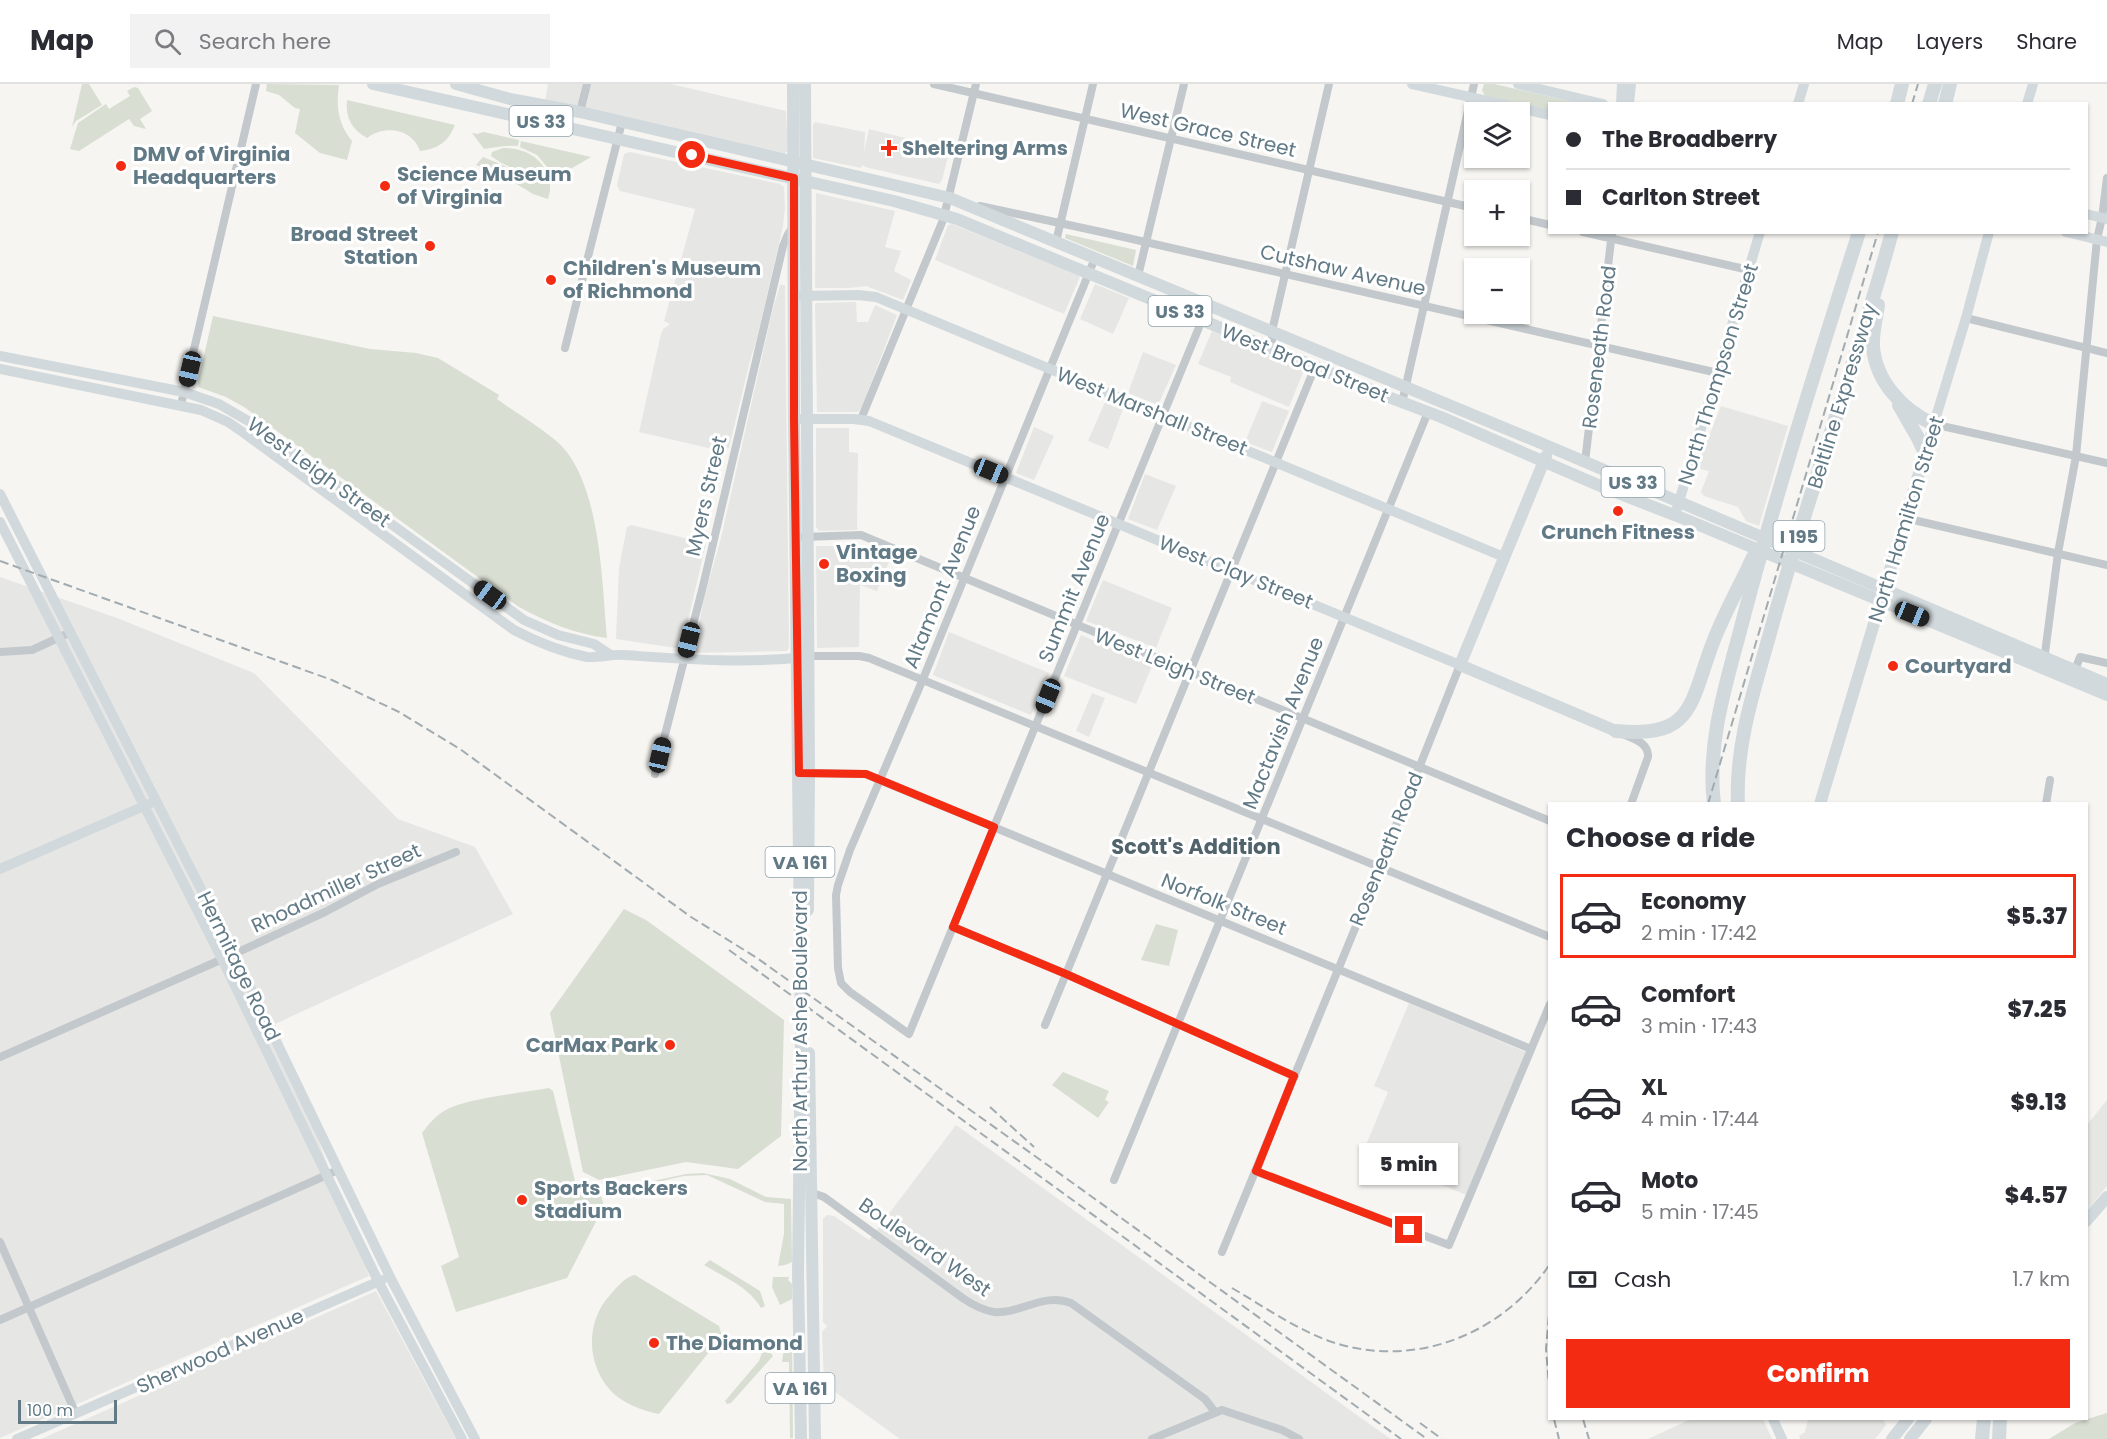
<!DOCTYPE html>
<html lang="en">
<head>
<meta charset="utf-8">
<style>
	:root { --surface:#fff; --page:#f2f2f3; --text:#2b2b33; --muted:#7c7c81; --line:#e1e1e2; --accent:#f42b13 }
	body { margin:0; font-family:Poppins,sans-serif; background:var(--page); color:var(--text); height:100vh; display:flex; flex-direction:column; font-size:22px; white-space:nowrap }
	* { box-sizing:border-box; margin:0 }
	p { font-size:20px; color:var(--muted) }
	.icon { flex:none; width:33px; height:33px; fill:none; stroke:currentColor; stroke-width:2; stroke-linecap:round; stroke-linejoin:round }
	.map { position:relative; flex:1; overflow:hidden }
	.side { position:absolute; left:1548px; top:718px; width:540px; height:618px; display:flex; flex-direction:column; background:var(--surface); border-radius:0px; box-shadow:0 2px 4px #0004 }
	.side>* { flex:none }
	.banner { position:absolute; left:1548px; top:18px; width:540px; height:132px; border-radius:0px; box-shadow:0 2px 4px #0004; display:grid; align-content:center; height:132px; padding:0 18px; background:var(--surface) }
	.tools { position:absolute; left:1464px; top:18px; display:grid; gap:12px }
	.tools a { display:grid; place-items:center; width:66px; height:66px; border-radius:0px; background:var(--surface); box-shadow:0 2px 4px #0004; font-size:30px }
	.scale { position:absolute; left:18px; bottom:15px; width:99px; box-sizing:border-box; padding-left:6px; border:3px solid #617a86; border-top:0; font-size:16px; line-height:21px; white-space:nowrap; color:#617a86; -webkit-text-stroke:4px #fff; paint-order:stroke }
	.end { position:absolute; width:27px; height:27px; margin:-14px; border:8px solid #f42b13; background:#fff; box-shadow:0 0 0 3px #fff }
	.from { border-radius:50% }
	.bubble { position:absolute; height:42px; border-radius:0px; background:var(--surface); box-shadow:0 2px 4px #0004; font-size:20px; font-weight:800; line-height:42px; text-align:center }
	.car { position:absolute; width:18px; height:36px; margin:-18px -9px; border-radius:8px; box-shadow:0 0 4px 2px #0007; background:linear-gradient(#222 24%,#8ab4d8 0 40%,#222 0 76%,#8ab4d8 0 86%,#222 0) }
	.banner b { display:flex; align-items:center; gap:21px; height:57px; font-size:22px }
	.banner b+b { border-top:2px solid var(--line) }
	.banner i { width:15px; height:15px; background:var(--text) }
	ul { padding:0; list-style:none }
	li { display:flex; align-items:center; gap:18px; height:84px; margin:0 12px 9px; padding:0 6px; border:3px solid transparent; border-radius:0px }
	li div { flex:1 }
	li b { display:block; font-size:22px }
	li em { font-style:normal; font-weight:800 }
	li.on { border-color:var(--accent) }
	li>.icon { width:54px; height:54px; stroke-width:1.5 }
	h2 { padding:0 18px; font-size:27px; line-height:72px }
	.pay { display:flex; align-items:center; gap:15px; height:66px; padding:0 18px; font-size:22px }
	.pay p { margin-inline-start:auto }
	.primary-button { display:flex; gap:12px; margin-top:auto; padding:12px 18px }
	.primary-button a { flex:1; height:69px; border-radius:0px; background:var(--accent); color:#fff; font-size:24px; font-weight:800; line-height:69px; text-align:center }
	header { display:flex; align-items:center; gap:36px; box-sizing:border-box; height:84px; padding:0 30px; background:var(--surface); border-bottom:2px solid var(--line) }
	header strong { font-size:28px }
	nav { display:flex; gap:33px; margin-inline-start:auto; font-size:21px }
	.search { width:420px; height:54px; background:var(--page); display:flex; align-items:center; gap:15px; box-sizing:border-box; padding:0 21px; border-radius:0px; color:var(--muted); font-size:22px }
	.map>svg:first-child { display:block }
	.built { fill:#e6e7e5 }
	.green { fill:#d8ded2 }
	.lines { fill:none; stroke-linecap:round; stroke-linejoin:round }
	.street { stroke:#c2c8cb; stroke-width:8 }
	.secondary { stroke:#d2d9dd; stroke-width:10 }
	.primary { stroke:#d2d9dd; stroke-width:12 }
	.highway { stroke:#d2d9dd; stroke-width:14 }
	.rail { stroke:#a2abb0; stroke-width:2; stroke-dasharray:9 4.5; stroke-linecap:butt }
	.route { stroke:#f42b13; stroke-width:8 }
	.poi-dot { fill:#f42b13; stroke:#fff; stroke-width:2 }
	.labels { text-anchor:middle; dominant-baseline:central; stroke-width:6; stroke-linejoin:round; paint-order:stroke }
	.shield { fill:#fff; stroke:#90a2aa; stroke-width:1.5 }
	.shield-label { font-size:18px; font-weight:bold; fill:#617a86 }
	.street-label { font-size:20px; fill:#617a86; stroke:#fff }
	.poi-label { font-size:20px; font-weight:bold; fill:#617a86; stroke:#fff; text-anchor:start }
	.neighbourhood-label { font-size:21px; font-weight:bold; fill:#50626a; stroke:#fff }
</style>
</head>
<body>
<header>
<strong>Map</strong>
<div class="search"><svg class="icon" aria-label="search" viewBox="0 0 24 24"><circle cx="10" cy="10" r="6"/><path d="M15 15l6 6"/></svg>Search here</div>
<nav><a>Map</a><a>Layers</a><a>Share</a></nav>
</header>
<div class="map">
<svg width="2107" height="1355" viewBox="0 0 2107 1355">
	<rect width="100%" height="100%" fill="#f6f5f1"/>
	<g class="built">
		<polygon points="548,0 671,0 786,27 788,66 783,71 545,17"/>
		<polygon points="815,38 865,48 864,68 869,45 950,65 942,96 939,100 865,83 863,81 861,84 813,74 813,41"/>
		<polygon points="630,68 780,100 784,103 785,124 783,142 756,259 751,273 729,364 717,366 639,348 661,250 663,245 670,240 664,237 695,125 620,107 617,101 624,70"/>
		<polygon points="816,109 895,127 885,163 901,167 894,187 911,196 903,216 866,202 849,204 815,204"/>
		<polygon points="952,140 1078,191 1080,193 1064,230 935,176 948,141"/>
		<polygon points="1095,200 1129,214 1113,250 1080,235"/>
		<polygon points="780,201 785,201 789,563 787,567 694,569 704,514 721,454 772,228"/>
		<polygon points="856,218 857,238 868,238 875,221 897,231 862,323 858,328 817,328 815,221 816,219"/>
		<polygon points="1212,247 1304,286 1289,323 1230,298 1231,293 1198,280"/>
		<polygon points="1143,268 1176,281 1158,321 1128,309"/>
		<polygon points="1262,317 1289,327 1272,368 1245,358"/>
		<polygon points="1105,318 1123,325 1108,365 1088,357"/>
		<polygon points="1721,322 1788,342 1759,442 1746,437 1738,423 1704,412 1701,408 1709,387 1696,384"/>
		<polygon points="1034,343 1054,352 1034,396 1016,389"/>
		<polygon points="816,344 849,344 849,368 858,369 857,446 819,447 816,443"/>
		<polygon points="1145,390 1176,402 1157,446 1128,435"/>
		<polygon points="631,441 706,459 683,558 681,562 676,564 616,555 619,484 627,443"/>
		<polygon points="816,462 864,462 891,473 877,507 860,501 859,563 817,564"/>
		<polygon points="0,493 117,534 254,589 398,735 475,763 513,830 275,940 369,1192 0,1354"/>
		<polygon points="1103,496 1172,524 1156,564 1086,537"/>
		<polygon points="949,548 1049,589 1031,631 933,591"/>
		<polygon points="1081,551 1152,582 1136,620 1064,592"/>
		<polygon points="1092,609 1105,614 1089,653 1076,647"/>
		<polygon points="1409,919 1526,968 1466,1111 1363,1068 1388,1008 1374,1002"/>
		<polygon points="2107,1016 2107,1102 2087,1126 2087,1041"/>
		<polygon points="956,1041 1361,1334 1391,1355 900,1355 824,1300 822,1248 827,1242 823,1238 823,1135 827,1131 834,1132 869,1156"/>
		<polygon points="376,1207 456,1355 41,1355 256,1260"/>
		<polygon points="1691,1335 1763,1335 1772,1355 1648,1355"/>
		<polygon points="1808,1335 1883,1335 1886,1341 1875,1355 1800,1355 1799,1352 1805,1348"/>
	</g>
	<g class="green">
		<polygon points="82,0 89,0 102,21 76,37 72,43"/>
		<path d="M 267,0 L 339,1 C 336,22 338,40 352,57 L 347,76 L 320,69 L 295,49 L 300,25 L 295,24 L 279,11 L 266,7 Z"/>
		<polygon points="1484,0 1494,0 1578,19 1550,20 1549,26 1485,12 1482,6"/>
		<polygon points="134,3 138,4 152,27 140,35 146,45 134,42 129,35 79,67 70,65 78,39 106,20 109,25 130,12 127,7"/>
		<path d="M 347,16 L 455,41 C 448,58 438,65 420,67 C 412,44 384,41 367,54 C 352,46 345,33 347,16 Z"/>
		<path d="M 484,48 L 519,56 L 518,62 C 506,61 494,64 484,65 L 472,49 L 477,50 Z"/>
		<polygon points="521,57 591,73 572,84 556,89 553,85 548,84 537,71 520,63"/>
		<path d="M 503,64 C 522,64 536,70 545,85 L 542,90 C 523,89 507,84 491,72 L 492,68 Z"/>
		<path d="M 483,73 C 502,80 520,92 543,92 L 545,96 L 550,97 L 550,107 L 548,115 L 533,110 L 497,88 L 476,81 Z"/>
		<polygon points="1066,150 1136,166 1133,182 1065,154"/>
		<path d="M 213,232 L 370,265 L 416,269 L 438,274 L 499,311 L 497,315 C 514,328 554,351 566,367 C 601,412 602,499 607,554 C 575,550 546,538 519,523 L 244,323 L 226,313 L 198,303 L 198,298 Z"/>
		<polygon points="624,825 646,836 784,936 781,1052 738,1085 686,1078 599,1096 583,1088 550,929"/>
		<polygon points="1156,840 1178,846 1169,882 1141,876"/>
		<polygon points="1063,988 1109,1007 1105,1016 1109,1018 1098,1034 1052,1001"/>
		<path d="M 549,1004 L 553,1007 L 575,1097 L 600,1109 L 604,1122 L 567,1194 L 456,1228 L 441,1182 L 459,1173 L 422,1049 C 429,1040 436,1031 446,1026 C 468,1014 522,1009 549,1004 Z"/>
		<polygon points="703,1089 730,1095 766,1113 791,1115 792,1178 785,1181 778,1182 784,1150 784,1120 765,1118 707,1091 684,1092 625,1105 625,1103 686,1090"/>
		<path d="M 710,1176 L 760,1207 L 765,1222 L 761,1224 C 749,1203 724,1193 704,1181 Z"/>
		<path d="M 635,1191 L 719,1242 L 722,1252 L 659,1330 C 643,1327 625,1320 613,1309 C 586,1282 585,1238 610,1211 C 617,1203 625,1193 635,1191 Z"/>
		<polygon points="773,1193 789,1193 788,1196 792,1200 792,1215 780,1221 772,1203"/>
		<polygon points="785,1256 792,1256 793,1354 790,1354 789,1278 782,1278"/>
		<polygon points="766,1258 770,1258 769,1266 773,1272 731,1319 727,1320 725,1317 759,1277"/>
		<polygon points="2107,1329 2107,1355 2049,1355 2075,1339"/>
	</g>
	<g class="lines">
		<g class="street">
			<polyline points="934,0 1474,124"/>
			<polyline points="580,28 587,0"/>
			<polyline points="980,122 1106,149 1718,289"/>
			<polyline points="1520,134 1550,141"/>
			<polyline points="1583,148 1749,186"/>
			<polyline points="1056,158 1093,0"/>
			<polyline points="1095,174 923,595 850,766 838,801 836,811 838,884 841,899 850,908 909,950 1202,236"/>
			<polyline points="1138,192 1184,0"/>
			<polyline points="1966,234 2107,269"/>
			<polyline points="565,264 622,38"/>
			<polyline points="1272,265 1272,247 1329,0"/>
			<polyline points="1402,319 1474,0"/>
			<polyline points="181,321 256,0"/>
			<polyline points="861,335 943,136 976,0"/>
			<polyline points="1933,340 2107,379"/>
			<polyline points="1585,378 1612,148"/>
			<polyline points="1905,434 2107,481"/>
			<polyline points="803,453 861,451 1550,737"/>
			<polyline points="0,568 32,566 71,548"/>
			<polyline points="808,572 859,572 869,574 1550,853"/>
			<polyline points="2044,577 2058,469 2076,372 2097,155 2102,134 2107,94"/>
			<polyline points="2075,586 2080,573 2107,579"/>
			<path d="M 1623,650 C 1634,655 1649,659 1648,673 L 1631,720"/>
			<polyline points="806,689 865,690 1531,965"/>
			<polyline points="655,690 704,498 783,162 788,150 793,143"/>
			<polyline points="2046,720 2050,696"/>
			<polyline points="953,843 1066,890 1295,992"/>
			<polyline points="1045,941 1315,283"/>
			<polyline points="0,973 234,870 325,828 378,800 456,768"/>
			<polyline points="1255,1087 1449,1161 1550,920"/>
			<polyline points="1114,1096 1428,328"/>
			<path d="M 810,1108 L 824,1113 L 964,1215 C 973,1221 982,1226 994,1228 C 1021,1230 1043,1208 1071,1219 L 1205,1315 L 1215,1328"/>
			<polyline points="0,1158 76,1330"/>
			<polyline points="1222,1168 1356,842 1460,581"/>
			<polyline points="0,1236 338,1086"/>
			<polyline points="1152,1355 1222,1326 1282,1346 1299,1355"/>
		</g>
		<g class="secondary">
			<polyline points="1412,0 1550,31"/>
			<polyline points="1518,0 1603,20"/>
			<polyline points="1621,20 1622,0"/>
			<polyline points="1629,20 1631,0"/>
			<polyline points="1798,20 1804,0"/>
			<polyline points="2027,20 2033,0"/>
			<polyline points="2086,130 2107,135"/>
			<polyline points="2066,148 2107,158"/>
			<polyline points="800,212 858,211 876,213 1504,473"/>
			<polyline points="0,272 184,308 219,320 250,338 524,536 558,551 594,560 609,570"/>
			<path d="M 0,285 L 201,326 L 228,338 L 244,349 L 514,546 C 537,558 562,568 587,573 C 598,574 612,570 624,571 C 684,575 745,580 805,573"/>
			<polyline points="794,335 854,335 869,337 1460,581"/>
			<polyline points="1925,369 1966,234 1989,148"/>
			<polyline points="0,410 234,870 390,1193 475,1355"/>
			<polyline points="1675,431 1760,148"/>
			<polyline points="0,438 222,875 378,1197 462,1355"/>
			<polyline points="0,785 151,719"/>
			<polyline points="1773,1335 1782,1355"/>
			<polyline points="17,1355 382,1196"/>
		</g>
		<g class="primary">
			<polyline points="373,0 894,117 957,135 1391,314 1441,333 1605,404 1687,436 2107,611"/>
			<polyline points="456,0 510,15 580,28 950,114 1543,360 2107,600"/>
			<polyline points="793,0 794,335 801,947 798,1189 801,1355"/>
			<polyline points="805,0 809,689 808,826"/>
			<polyline points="1546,372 1460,581 1616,647"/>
			<polyline points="1820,720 1925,369"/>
			<polyline points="809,969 815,1355"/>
			<polyline points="2086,1137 2107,1113"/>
			<polyline points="1892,1355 1908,1335"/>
			<polyline points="1910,1355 1926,1335"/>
		</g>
		<g class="highway">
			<polyline points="1897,20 1902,0"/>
			<polyline points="1929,20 1935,0"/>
			<polyline points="1945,20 1950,0"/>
			<path d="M 1878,221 C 1876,235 1872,249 1873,263 C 1876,298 1903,326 1933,340"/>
			<polyline points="1899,321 1918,354 1925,369"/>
			<path d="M 1616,647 C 1693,655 1690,620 1712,561 C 1723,531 1740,502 1753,473"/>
			<path d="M 1714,720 C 1706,655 1729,591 1745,528 C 1779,400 1819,274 1859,148"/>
			<path d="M 1738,720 C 1735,659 1756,600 1772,542 C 1808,409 1856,281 1892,148"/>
			<polyline points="1982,1355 1984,1335"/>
			<polyline points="1999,1355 2000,1335"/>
		</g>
		<g class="rail">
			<polyline points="1912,20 1918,0"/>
			<polyline points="0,477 332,596 399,628 460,665 691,833 757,874 1077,1102 1427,1355"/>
			<polyline points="1708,720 1878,148"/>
			<polyline points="729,866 1401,1355"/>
			<polyline points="990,1023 1034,1063"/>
			<path d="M 1232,1204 C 1263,1222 1294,1244 1329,1257 C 1412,1286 1501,1252 1550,1180"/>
			<polyline points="1550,1219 1546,1265 1550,1313"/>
			<polyline points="1554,1335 1559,1355"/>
			<polyline points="1583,1335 1589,1355"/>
			<polyline points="1420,1339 1442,1355"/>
		</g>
	</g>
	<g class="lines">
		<polyline class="route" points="692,71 794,94 794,335 799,689 866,690 994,743 953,843 1066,890 1294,992 1256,1087 1409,1146"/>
	</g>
	<g class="poi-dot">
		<path d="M886 55h6v6h6v6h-6v6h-6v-6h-6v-6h6z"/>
		<circle cx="121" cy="82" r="6"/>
		<circle cx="385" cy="102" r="6"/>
		<circle cx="430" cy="162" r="6"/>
		<circle cx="551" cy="196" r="6"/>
		<circle cx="1618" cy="427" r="6"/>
		<circle cx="824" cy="480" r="6"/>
		<circle cx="1893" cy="582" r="6"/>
		<circle cx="670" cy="961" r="6"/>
		<circle cx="522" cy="1116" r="6"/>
		<circle cx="654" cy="1259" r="6"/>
	</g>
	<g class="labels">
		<g class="shield">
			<rect x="509.5" y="22" width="63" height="30" rx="4.5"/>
			<rect x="1148.5" y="212" width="63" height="30" rx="4.5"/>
			<rect x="1601.5" y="383" width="63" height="30" rx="4.5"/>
			<rect x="1773.5" y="437" width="51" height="30" rx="4.5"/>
			<rect x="765.5" y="763" width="69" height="30" rx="4.5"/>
			<rect x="765.5" y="1289" width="69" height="30" rx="4.5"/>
		</g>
		<g class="shield-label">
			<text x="541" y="37">US 33</text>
			<text x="1180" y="227">US 33</text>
			<text x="1633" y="398">US 33</text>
			<text x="1799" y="452">I 195</text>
			<text x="800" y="778">VA 161</text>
			<text x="800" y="1304">VA 161</text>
		</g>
		<g class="street-label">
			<text transform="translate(1208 46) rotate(13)">West Grace Street</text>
			<text transform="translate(1343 186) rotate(13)">Cutshaw Avenue</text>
			<text transform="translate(1599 263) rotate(-83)">Roseneath Road</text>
			<text transform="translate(1305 279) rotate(22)">West Broad Street</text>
			<text transform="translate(1718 290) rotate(-73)">North Thompson Street</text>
			<text transform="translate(1842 312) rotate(-73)">Beltline Expressway</text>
			<text transform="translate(1152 327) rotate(22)">West Marshall Street</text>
			<text transform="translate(319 388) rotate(36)">West Leigh Street</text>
			<text transform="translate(706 412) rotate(-77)">Myers Street</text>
			<text transform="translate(1906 435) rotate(-73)">North Hamilton Street</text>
			<text transform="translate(1236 488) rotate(22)">West Clay Street</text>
			<text transform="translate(942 503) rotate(-68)">Altamont Avenue</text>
			<text transform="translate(1074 504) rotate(-68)">Summit Avenue</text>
			<text transform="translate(1175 582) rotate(22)">West Leigh Street</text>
			<text transform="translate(1283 639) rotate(-68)">Mactavish Avenue</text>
			<text transform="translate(1386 765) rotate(-68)">Roseneath Road</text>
			<text transform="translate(336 804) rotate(-25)">Rhoadmiller Street</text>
			<text transform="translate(1224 820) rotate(22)">Norfolk Street</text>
			<text transform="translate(239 882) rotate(64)">Hermitage Road</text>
			<text transform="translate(800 947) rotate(-90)">North Arthur Ashe Boulevard</text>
			<text transform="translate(925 1163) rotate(35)">Boulevard West</text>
			<text transform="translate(220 1267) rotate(-24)">Sherwood Avenue</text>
		</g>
		<g class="poi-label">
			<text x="902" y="64">Sheltering Arms</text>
			<text x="133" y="70">DMV of Virginia<tspan x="133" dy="23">Headquarters</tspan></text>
			<text x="397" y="90">Science Museum<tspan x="397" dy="23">of Virginia</tspan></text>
			<text x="418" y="150" text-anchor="end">Broad Street<tspan x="418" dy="23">Station</tspan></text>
			<text x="563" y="184">Children's Museum<tspan x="563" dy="23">of Richmond</tspan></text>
			<text x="1618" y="448" text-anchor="middle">Crunch Fitness</text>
			<text x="836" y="468">Vintage<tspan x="836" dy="23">Boxing</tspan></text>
			<text x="1905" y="582">Courtyard</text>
			<text x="658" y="961" text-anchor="end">CarMax Park</text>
			<text x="534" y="1104">Sports Backers<tspan x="534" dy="23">Stadium</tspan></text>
			<text x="666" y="1259">The Diamond</text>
		</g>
		<g class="neighbourhood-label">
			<text x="1196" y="762">Scott's Addition</text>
		</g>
	</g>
</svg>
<div class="tools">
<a><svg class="icon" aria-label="layers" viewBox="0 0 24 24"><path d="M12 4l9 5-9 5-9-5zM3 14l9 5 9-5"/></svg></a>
<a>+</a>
<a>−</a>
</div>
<div class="scale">100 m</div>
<i class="end from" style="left:692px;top:71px"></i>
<i class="end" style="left:1409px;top:1146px"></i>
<div class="bubble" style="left:1359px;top:1059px;width:99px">5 min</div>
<i class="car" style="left:190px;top:285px;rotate:193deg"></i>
<i class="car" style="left:991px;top:387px;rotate:112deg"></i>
<i class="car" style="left:490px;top:511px;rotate:306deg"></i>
<i class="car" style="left:1912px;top:530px;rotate:112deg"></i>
<i class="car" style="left:689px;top:556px;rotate:194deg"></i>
<i class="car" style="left:1048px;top:612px;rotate:202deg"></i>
<i class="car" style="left:660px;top:671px;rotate:13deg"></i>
<div class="banner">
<b><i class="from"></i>The Broadberry</b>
<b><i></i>Carlton Street</b>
</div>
<section class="side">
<h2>Choose a ride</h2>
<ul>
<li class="on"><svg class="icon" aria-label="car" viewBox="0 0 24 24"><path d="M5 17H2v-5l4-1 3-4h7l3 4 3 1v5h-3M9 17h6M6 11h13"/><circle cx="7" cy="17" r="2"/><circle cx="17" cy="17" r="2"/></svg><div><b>Economy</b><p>2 min · 17:42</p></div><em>$5.37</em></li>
<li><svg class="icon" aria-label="car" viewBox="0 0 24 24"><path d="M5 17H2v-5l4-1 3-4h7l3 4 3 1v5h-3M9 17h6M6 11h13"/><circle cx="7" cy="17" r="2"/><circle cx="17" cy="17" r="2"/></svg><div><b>Comfort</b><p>3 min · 17:43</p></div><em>$7.25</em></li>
<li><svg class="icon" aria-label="car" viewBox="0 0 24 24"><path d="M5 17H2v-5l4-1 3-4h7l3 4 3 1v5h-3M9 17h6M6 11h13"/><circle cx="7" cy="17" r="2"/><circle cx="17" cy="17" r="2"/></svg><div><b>XL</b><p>4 min · 17:44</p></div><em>$9.13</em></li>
<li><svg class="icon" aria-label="car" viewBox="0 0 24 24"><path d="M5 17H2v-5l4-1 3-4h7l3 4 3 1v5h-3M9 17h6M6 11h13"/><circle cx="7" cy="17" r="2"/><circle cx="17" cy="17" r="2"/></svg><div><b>Moto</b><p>5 min · 17:45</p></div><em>$4.57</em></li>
</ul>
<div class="pay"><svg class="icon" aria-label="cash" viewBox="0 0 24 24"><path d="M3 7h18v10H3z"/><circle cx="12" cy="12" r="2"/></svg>Cash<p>1.7 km</p></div>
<div class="primary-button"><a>Confirm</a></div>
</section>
</div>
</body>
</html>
